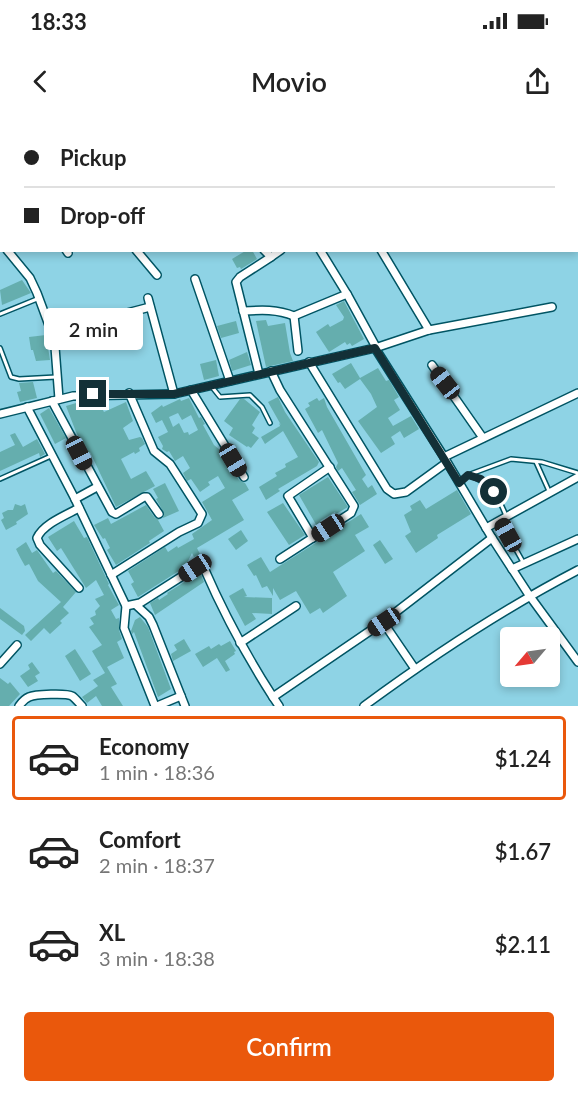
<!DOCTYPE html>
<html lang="en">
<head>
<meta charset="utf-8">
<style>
	:root { --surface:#fff; --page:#f6f6f6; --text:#222; --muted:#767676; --line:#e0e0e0; --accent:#ea580c }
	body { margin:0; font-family:Lato,sans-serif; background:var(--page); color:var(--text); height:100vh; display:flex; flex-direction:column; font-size:22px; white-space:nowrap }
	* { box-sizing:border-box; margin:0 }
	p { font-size:20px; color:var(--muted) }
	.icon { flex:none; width:33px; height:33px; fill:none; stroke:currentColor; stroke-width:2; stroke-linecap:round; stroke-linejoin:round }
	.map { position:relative; height:586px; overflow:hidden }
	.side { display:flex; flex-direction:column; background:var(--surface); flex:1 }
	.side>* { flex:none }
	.guide { position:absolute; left:0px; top:0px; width:579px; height:132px; box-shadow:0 3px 9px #0003; display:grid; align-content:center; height:132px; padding:0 24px; background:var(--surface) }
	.needle { width:39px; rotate:241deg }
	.tools { position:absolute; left:500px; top:507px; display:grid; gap:12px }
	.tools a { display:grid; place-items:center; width:60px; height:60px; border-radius:6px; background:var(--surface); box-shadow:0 3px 9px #0003; font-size:30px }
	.end { position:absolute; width:27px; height:27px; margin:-14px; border:8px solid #133037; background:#fff; box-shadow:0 0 0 3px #fff }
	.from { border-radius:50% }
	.bubble { position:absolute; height:42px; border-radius:6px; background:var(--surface); box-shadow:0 3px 9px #0003; font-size:20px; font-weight:600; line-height:42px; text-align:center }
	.car { position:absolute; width:18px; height:36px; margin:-18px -9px; border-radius:8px; box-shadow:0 0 4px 2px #0007; background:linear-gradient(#222 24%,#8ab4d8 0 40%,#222 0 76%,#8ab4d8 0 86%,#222 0) }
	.guide b { display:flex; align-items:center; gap:21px; height:57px; font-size:22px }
	.guide b+b { border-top:2px solid var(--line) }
	.guide i { width:15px; height:15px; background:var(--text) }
	ul { padding:10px 0 0; list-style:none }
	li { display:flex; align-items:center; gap:18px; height:84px; margin:0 12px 9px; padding:0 12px; border:3px solid transparent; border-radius:6px }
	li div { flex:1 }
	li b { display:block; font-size:22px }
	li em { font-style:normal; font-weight:600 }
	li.on { border-color:var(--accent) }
	li>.icon { width:54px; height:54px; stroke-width:1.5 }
	.primary-button { display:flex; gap:12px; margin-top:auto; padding:12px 24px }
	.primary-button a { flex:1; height:69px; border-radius:6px; background:var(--accent); color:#fff; font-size:24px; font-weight:600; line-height:69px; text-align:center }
	.status { display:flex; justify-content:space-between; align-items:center; height:42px; padding:0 30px; background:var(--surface); direction:ltr }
	.status svg { height:16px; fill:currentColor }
	header { display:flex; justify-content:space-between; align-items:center; height:78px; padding:0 24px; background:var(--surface); font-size:27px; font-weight:600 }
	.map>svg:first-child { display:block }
	.building { fill:#65aeae; fill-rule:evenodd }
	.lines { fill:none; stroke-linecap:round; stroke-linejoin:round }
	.service-casing { stroke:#005463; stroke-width:6 }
	.minor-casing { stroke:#005463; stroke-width:10 }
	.tertiary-casing { stroke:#005463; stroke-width:11 }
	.service { stroke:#fff; stroke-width:3 }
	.minor { stroke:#fff; stroke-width:7 }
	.tertiary { stroke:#fff; stroke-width:8 }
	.route { stroke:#133037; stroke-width:8 }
</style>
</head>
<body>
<div class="status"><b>18:33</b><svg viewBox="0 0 49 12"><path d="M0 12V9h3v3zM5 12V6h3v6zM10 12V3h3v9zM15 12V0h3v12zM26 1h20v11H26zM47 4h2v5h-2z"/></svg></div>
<header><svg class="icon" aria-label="back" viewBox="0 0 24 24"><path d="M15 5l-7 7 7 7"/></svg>Movio<svg class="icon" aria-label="share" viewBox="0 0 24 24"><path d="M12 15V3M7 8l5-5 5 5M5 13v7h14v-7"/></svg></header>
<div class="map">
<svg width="578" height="586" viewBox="0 0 578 586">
	<rect width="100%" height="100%" fill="#8ed3e5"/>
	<g class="building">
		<polygon points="247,130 252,130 257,139 241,149 240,147 237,148 232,139"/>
		<polygon points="22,160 31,173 2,185 0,170"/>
		<polygon points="344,181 364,219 352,226 350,223 347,225 345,222 329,232 316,212 328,204 330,207 343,200 344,197 336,185"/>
		<polygon points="266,200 268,206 285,203 290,233 293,241 266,247 256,201"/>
		<polygon points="236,201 239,213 221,218 217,206"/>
		<polygon points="46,215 50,240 36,241 33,230 31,230 29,217"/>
		<polygon points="247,232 251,245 232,251 229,240"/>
		<polygon points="216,240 219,256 204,260 200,244"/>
		<polygon points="351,243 360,258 378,248 386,261 389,260 399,277 394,280 400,290 388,298 393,306 411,296 419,309 404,318 400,311 391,317 395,324 381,333 358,301 377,287 371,274 360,259 345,269 340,262 338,263 332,254"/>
		<polygon points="33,262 37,278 20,282 17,272 21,271 19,263"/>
		<polygon points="278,277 285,292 319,342 317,346 278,369 280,371 266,380 259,367 277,356 275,353 286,347 285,344 298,337 283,311 265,324 261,317 280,306 279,303 281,305 268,282"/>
		<path d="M 189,278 L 199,298 L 201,297 L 205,304 L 203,305 L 214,325 L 220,330 L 239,360 L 245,363 L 249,370 L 232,380 L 244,400 L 197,428 L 200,434 L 194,437 L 192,433 L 185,447 L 138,477 L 131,464 L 134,462 L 128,451 L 165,427 L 168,432 L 177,426 L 178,428 L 194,419 L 192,414 L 212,400 L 202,382 L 225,368 L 218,356 L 208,362 L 210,365 L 200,372 L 191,359 L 187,361 L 183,353 L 190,348 L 183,336 L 175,341 L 169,331 L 167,332 L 162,329 L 163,326 L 158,317 L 168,312 L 162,300 L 156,303 L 151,293 L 162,285 L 163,287 L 180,279 L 181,281 ZM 178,293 L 182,300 L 191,295 L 198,310 L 189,315 L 188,312 L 184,313 L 179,303 L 173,307 L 169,297 Z"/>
		<polygon points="317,278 319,281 324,278 327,287 366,355 362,359 368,368 372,365 377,374 360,385 352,372 356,370 342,348 338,351 336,347 338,343 322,310 318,313 305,289 310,286 308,283"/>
		<polygon points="240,279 244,279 260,292 252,305 255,308 252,313 259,318 251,328 248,326 247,327 229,315 233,308 224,301"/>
		<polygon points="83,281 85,286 98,281 104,292 126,282 133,301 123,308 129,320 140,317 142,318 145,324 139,328 140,331 135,334 134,332 121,339 131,359 146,351 155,366 116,387 90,332 87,333 76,312 66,286"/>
		<polygon points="49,288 66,318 55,324 40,294"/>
		<polygon points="15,313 23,327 37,319 45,334 40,337 39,333 0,351 0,332 15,325 10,315"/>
		<polygon points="328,357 348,387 336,394 335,392 320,401 323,405 318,408 299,375"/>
		<polygon points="165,363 179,391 163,398 164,393 156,379 158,378 153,369"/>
		<polygon points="457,370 471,394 437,415 438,418 416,433 405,416 411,412 404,395 412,390 410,386 420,380 426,389"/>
		<polygon points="283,383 305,415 289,425 267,392"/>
		<polygon points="15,384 21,386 25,384 28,394 16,402 17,404 6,410 1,400 4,398 2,393 8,390 13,390"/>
		<polygon points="146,385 155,398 160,399 158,400 164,411 149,421 150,423 116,445 107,430 110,428 105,418 103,419 94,405 108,398 111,404"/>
		<polygon points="361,394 369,407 355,415 365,431 333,452 347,476 323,493 320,488 310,494 296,471 280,480 273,468 273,476 267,466 262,468 256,455 254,456 247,445 261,437 270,452"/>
		<polygon points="74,401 84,418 87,417 109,464 108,465 119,485 111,490 116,499 119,498 119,510 122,519 117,522 124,538 107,547 117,564 111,567 123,586 102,586 96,576 87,583 82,577 98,566 93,560 105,553 92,531 102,525 89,507 94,504 90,498 96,495 95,491 100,486 95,479 104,475 96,460 86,468 61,428 57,431 48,417"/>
		<polygon points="241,410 248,421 236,430 228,419"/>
		<polygon points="380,420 393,439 385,444 373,425"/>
		<polygon points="26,422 32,433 37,430 53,453 56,451 76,472 63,487 69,493 60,501 62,503 50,514 44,508 31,521 25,515 61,482 38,461 29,444 25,446 21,439 16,429"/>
		<polygon points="200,452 204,462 155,495 150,483 158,478 159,480 168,474 167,473"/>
		<polygon points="243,468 247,476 244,477 272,478 272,494 252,493 256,499 245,506 229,476"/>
		<polygon points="0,488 24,506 25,511 22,515 0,499"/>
		<polygon points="140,497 148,507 171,569 158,577 134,512 132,514 131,511 135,500"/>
		<polygon points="184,519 191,531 173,541 171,534 177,530 174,525"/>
		<polygon points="230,521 236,531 234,532 235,534 225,541 230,550 226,552 217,538 203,547 195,534 209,526 211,529 219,524 221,526"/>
		<polygon points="75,529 91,554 80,561 65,536"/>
		<polygon points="32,542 40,553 35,556 38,561 28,567 20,556 30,549 28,545"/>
		<polygon points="0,558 8,564 10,562 20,574 9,586 0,586"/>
	</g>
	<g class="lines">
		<defs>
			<g id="service">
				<polyline points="449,2 449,0"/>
				<polyline points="0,194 37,179"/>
				<polyline points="0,228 11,257 19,259 56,257"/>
				<polyline points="212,267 220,277 250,275 262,287 270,303"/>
				<polyline points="536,342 549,371"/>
				<path d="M 470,356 C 489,362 499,377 506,396"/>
				<polyline points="0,359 51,336"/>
				<polyline points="460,361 468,355 511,339 542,342 578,353"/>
				<polyline points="500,401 523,442"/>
			</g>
			<g id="minor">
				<polyline points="40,2 42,0"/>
				<polyline points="0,41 2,39"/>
				<polyline points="0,58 2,60"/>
				<polyline points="0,122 2,124"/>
				<polyline points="7,130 30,158 37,173 50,208 55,227 59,279"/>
				<polyline points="66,130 68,133"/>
				<polyline points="136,130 157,155"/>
				<polyline points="320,130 347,174"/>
				<polyline points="381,130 429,210"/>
				<polyline points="271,137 281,130"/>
				<polyline points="195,159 230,261"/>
				<polyline points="148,178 174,274"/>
				<path d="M 243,191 C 261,190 277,189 294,196 L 347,174 L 376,227"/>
				<polyline points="294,196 298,231"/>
				<polyline points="89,203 150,187"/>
				<polyline points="375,228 444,337 492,418 529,475 578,542"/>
				<polyline points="309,242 387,369 394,374 406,372 446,343"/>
				<polyline points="432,245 483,318"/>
				<polyline points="271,251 280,270 354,386 351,393 280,439"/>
				<polyline points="259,254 236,162 240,157 271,137 264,130"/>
				<polyline points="191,270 244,357"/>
				<polyline points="52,281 112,392 116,394 144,377 147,377 159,394"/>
				<polyline points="27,287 75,379 126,486 124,508 155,586"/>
				<polyline points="0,294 73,276 174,274 375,228 429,210 552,187"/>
				<polyline points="444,337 578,273"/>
				<polyline points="75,379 97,367"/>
				<polyline points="486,408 578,357"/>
				<polyline points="313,418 288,376 330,347"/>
				<polyline points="512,449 578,419"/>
				<polyline points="111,455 179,412 198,403 202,394 170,344 154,331 129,273"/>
				<path d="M 79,468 L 40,425 L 37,418 C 43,404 66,395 79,388"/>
				<polyline points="136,485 149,497 153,505 185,586"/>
				<path d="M 126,486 L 140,483 L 195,448 L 201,446 L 204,448 C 224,494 246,535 273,577"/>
				<polyline points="240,523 296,486"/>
				<polyline points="0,544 17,525"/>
				<polyline points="415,549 383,502 492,418"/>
				<path d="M 19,586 C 22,582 24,579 29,577 C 35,574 67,573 72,576 C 75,578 79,583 82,586"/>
				<polyline points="157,586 181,576"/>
				<polyline points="279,586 273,577 383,502"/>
				<path d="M 364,586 C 432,536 503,489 578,450"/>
			</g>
			<polyline id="tertiary" points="182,0 187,2"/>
		</defs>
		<use href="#service" class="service-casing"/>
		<use href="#minor" class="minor-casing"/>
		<use href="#tertiary" class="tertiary-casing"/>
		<use href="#service" class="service"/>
		<use href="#minor" class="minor"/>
		<use href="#tertiary" class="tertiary"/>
	</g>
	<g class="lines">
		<polyline class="route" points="93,274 174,274 375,228 459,363 468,355 481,359 494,372"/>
	</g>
</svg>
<div class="tools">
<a><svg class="needle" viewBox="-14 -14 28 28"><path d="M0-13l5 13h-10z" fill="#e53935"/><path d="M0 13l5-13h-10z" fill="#767676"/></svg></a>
</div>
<i class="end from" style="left:494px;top:372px"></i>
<i class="end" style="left:93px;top:274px"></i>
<div class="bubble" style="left:44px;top:188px;width:99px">2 min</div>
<i class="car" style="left:445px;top:263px;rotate:322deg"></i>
<i class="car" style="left:79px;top:333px;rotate:153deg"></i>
<i class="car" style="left:233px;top:340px;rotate:149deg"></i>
<i class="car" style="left:328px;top:408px;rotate:237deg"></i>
<i class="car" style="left:508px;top:415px;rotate:331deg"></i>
<i class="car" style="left:195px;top:448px;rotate:237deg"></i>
<i class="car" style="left:384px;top:502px;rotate:236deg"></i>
<div class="guide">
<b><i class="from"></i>Pickup</b>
<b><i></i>Drop-off</b>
</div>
</div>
<section class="side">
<ul>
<li class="on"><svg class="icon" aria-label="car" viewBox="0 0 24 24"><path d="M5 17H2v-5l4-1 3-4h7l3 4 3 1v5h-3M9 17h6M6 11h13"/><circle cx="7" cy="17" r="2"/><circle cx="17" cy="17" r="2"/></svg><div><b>Economy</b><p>1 min · 18:36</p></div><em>$1.24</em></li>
<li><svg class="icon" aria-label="car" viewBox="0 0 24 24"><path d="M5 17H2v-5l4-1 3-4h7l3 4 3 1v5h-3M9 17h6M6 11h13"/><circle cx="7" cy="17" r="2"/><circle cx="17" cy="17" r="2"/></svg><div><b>Comfort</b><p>2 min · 18:37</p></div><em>$1.67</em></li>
<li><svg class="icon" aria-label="car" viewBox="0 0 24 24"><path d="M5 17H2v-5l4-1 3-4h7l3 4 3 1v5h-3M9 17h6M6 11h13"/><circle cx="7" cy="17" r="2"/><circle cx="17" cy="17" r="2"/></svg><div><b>XL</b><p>3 min · 18:38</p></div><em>$2.11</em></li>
</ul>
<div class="primary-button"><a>Confirm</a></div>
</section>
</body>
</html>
